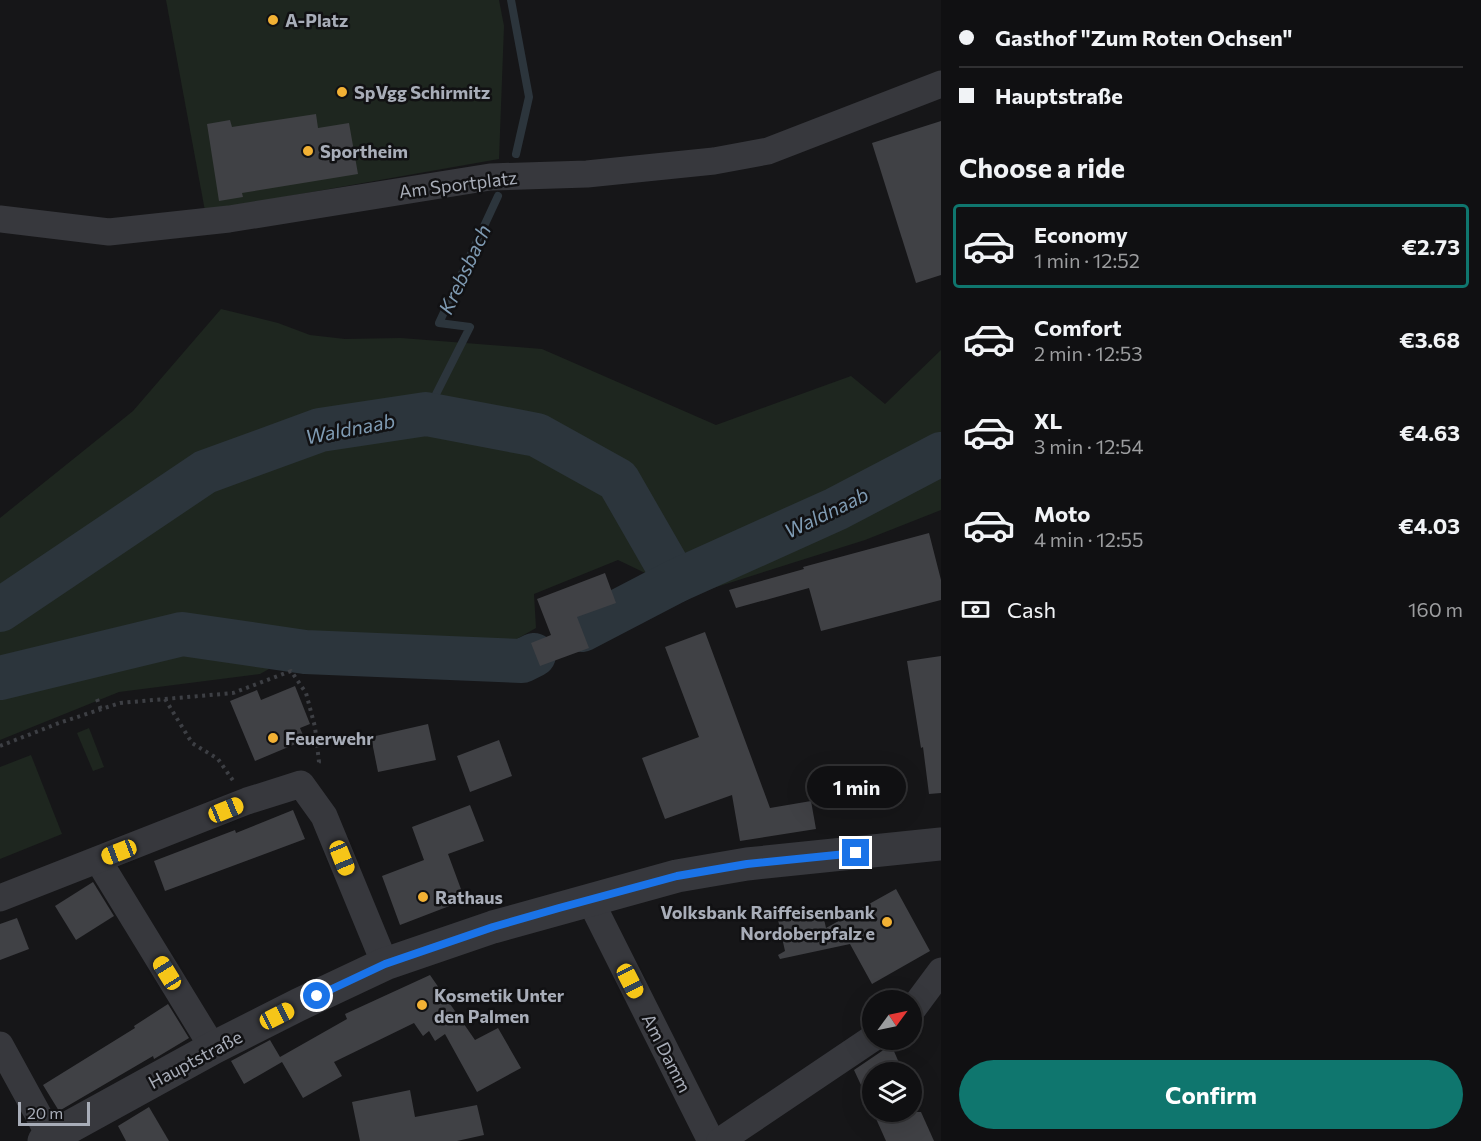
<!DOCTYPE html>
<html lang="en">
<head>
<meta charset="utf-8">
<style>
	:root { --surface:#101012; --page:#1e1e20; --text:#f1f3f6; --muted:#9c9d9f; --line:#303032; --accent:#0f766e }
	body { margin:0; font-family:Commissioner,sans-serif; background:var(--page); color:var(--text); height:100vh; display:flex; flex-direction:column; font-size:22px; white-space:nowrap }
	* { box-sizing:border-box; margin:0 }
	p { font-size:20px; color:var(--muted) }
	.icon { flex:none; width:33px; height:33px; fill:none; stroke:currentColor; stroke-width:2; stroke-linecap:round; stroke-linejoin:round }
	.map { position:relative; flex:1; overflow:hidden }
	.side { display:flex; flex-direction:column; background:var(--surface); width:540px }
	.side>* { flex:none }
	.hud { display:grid; align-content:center; height:132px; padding:0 18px; background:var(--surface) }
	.needle { width:39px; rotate:57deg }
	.controls { position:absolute; left:862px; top:990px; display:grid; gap:12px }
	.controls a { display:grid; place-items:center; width:60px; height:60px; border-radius:50%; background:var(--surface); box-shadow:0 6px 24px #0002,0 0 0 2px var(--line); font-size:30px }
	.scale { position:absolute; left:18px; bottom:15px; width:72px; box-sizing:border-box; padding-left:6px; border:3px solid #a8adb8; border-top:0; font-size:16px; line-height:21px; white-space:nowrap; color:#a8adb8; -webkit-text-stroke:4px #111113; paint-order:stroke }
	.end { position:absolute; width:27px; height:27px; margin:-14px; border:8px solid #1a73e8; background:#fff; box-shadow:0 0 0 3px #fff }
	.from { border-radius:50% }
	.bubble { position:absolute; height:42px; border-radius:21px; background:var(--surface); box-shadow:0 6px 24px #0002,0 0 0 2px var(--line); font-size:20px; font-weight:700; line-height:42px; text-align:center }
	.car { position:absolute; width:18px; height:36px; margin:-18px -9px; border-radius:8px; box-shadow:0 0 4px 2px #0007; background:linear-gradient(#f5c518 24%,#345 0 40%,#f5c518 0 76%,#345 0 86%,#f5c518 0) }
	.hud b { display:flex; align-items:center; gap:21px; height:57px; font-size:22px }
	.hud b+b { border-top:2px solid var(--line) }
	.hud i { width:15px; height:15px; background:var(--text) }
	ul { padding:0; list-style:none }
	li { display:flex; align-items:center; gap:18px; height:84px; margin:0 12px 9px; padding:0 6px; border:3px solid transparent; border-radius:6px }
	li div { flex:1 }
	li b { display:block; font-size:22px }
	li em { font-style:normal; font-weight:700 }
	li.selected { border-color:var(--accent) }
	li>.icon { width:54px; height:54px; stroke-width:1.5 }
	h2 { padding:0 18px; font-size:27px; line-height:72px }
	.pay { display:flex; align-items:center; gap:15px; height:66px; padding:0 18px; font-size:22px }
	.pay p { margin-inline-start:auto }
	.cta { display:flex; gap:12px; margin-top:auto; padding:12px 18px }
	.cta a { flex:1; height:69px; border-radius:36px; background:var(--accent); color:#fff; font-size:24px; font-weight:700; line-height:69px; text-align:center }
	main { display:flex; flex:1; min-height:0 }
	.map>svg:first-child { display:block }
	.green { fill:#1e261f }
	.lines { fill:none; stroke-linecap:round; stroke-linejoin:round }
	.stream { stroke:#2c353c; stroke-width:8 }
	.river { stroke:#2c353c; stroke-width:44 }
	.building { fill:#404145 }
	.path { stroke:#3d3f44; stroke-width:4; stroke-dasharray:3 4.5; stroke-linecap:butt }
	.minor { stroke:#37383d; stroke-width:27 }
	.tertiary { stroke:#37383d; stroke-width:33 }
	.route { stroke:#1a73e8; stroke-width:8 }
	.poi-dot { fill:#f2b134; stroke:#111113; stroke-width:2 }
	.labels { text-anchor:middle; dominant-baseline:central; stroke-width:5; stroke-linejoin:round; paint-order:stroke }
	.poi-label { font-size:18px; font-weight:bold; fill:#a8adb8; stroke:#111113; text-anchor:start }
	.street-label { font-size:18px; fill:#a8adb8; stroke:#111113 }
	.water-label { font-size:20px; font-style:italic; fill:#7f9bb3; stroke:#111113 }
</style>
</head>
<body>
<main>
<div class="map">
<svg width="941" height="1141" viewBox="0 0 941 1141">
	<rect width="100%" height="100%" fill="#161618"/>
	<g class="green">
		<polygon points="166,0 499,0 504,26 499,159 205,211"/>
		<polygon points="221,309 278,323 310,335 345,339 401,338 542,349 716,425 851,376 885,404 941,350 941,510 865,540 691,595 618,560 534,594 536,628 508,644 335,632 260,674 119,692 0,740 0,518 133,411"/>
		<polygon points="89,728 104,767 93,771 77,733"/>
		<polygon points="31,755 62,834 0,859 0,767"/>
	</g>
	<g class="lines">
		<g class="stream">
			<polyline points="511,0 529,97 516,154"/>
			<polyline points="426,414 470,327 439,323 498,196"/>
		</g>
		<g class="river">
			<polyline points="0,610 205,472 320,430 426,414 537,435 618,480 676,581"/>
			<polyline points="582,630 676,581 836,509 941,454"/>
			<polyline points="0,678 182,634 305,652 522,661 534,655"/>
		</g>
	</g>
	<g class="building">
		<polygon points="316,114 318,128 349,123 358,174 242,193 243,197 219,201 207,124 230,120 232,127"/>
		<polygon points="941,121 941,275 916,283 872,143"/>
		<polygon points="929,533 941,580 941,600 821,631 809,588 736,608 729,590 804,569 803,567"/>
		<polygon points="605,573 616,603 577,617 589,648 540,666 531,643 551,635 537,599"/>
		<polygon points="705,632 770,808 811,801 816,829 740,841 732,795 665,819 642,758 699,737 665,647"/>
		<polygon points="941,656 941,793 929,794 923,747 921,748 907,661"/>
		<polygon points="295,686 310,724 300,728 305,740 255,761 230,701 257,690 261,700"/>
		<polygon points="428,724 436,760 378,772 371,737"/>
		<polygon points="499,740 512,776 470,792 457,756"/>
		<polygon points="470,805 484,841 448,854 465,900 400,925 382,876 424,860 412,827"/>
		<polygon points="293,810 305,839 165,891 154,861 235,830 236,833"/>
		<polygon points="93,882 114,916 76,940 55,906"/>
		<polygon points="896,889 930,951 872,984 850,944 780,959 778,955 785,951 778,920 822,910 826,928"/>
		<polygon points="17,918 29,949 0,960 0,924"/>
		<polygon points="430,975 475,1040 498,1028 521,1068 477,1092 445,1034 435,1041 429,1031 423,1036 414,1023 334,1062 342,1076 303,1098 282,1062 244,1084 231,1061 270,1040 280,1057 347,1019 345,1014"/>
		<polygon points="168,1004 189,1038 154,1059 153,1056 59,1111 43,1085 135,1028 134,1026"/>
		<polygon points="890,1042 903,1072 873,1072 873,1111 854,1070 882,1051"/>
		<polygon points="410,1090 415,1117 477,1105 484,1135 457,1141 360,1141 352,1102"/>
		<polygon points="149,1107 169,1141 126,1141 118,1126"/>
		<polygon points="873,1112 921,1112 934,1141 886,1141"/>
	</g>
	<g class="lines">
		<g class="path">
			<polyline points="97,699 101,710"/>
			<polyline points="165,699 192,743 218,759 234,782"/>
			<polyline points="0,746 59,723 120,703 233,693 291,671 306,693 315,727 319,762 316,765"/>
		</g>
		<g class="minor">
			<polyline points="0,219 109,232 229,219 490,177 587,174 714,161 768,151 941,84"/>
			<polyline points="98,860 213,1048"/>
			<polyline points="0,898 247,801 301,784 324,816 385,964"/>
			<polyline points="590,900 711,1141"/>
			<polyline points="912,1010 941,971"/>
			<polyline points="0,1045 51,1138"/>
			<polyline points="720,1141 873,1038"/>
		</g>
		<polyline class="tertiary" points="44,1141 213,1048 298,1005 385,964 493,927 677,876 747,864 941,844"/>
	</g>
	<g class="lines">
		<polyline class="route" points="317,996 385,964 493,927 559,908 677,876 747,864 856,853"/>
	</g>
	<g class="poi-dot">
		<circle cx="273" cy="20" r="6"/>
		<circle cx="342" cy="92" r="6"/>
		<circle cx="308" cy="151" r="6"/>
		<circle cx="273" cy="738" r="6"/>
		<circle cx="423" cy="897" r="6"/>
		<circle cx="887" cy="922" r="6"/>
		<circle cx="422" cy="1005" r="6"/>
	</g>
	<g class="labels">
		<g class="poi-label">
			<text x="285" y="20">A-Platz</text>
			<text x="354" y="92">SpVgg Schirmitz</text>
			<text x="320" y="151">Sportheim</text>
			<text x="285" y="738">Feuerwehr</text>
			<text x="435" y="897">Rathaus</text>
			<text x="875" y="912" text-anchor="end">Volksbank Raiffeisenbank<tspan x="875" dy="21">Nordoberpfalz e</tspan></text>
			<text x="434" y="995">Kosmetik Unter<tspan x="434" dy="21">den Palmen</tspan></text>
		</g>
		<g class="street-label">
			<text transform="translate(458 184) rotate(-7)">Am Sportplatz</text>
			<text transform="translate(667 1053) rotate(63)">Am Damm</text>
			<text transform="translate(195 1059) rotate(-28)">Hauptstraße</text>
		</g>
		<g class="water-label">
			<text transform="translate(464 269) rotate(-65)">Krebsbach</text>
			<text transform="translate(350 428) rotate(-11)">Waldnaab</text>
			<text transform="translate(826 512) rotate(-26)">Waldnaab</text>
		</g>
	</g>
</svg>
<div class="controls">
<a><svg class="needle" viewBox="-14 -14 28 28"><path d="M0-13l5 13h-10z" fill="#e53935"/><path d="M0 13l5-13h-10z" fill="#9c9d9f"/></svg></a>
<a><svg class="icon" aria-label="layers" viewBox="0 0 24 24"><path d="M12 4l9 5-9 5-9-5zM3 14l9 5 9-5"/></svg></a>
</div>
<div class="scale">20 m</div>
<i class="end from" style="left:317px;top:996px"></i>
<i class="end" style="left:856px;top:853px"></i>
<div class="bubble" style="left:807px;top:766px;width:99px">1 min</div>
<i class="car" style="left:226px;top:810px;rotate:68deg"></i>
<i class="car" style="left:119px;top:852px;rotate:249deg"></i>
<i class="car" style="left:342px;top:858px;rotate:158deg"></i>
<i class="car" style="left:167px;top:973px;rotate:328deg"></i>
<i class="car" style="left:630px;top:981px;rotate:153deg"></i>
<i class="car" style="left:277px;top:1016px;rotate:63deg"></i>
</div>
<section class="side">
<div class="hud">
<b><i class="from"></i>Gasthof &quot;Zum Roten Ochsen&quot;</b>
<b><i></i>Hauptstraße</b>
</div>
<h2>Choose a ride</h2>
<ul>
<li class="selected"><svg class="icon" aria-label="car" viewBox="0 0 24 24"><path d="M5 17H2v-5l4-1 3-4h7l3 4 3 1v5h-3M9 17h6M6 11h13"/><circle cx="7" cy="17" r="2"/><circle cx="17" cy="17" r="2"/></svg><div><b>Economy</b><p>1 min · 12:52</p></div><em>€2.73</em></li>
<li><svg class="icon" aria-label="car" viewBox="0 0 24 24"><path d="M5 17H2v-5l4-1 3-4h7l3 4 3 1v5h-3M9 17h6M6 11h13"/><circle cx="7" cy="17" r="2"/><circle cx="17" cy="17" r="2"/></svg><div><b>Comfort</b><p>2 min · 12:53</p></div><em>€3.68</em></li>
<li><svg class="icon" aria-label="car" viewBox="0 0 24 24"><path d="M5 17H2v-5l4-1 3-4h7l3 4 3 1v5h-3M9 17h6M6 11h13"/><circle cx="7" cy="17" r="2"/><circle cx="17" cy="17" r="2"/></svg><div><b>XL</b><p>3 min · 12:54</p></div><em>€4.63</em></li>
<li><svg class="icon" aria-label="car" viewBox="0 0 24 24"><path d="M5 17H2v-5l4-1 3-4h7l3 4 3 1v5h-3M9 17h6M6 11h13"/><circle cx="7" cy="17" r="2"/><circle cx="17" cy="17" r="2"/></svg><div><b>Moto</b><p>4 min · 12:55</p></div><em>€4.03</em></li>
</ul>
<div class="pay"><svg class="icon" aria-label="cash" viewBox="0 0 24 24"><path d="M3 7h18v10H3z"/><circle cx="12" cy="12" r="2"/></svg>Cash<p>160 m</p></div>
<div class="cta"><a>Confirm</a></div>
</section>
</main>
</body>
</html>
